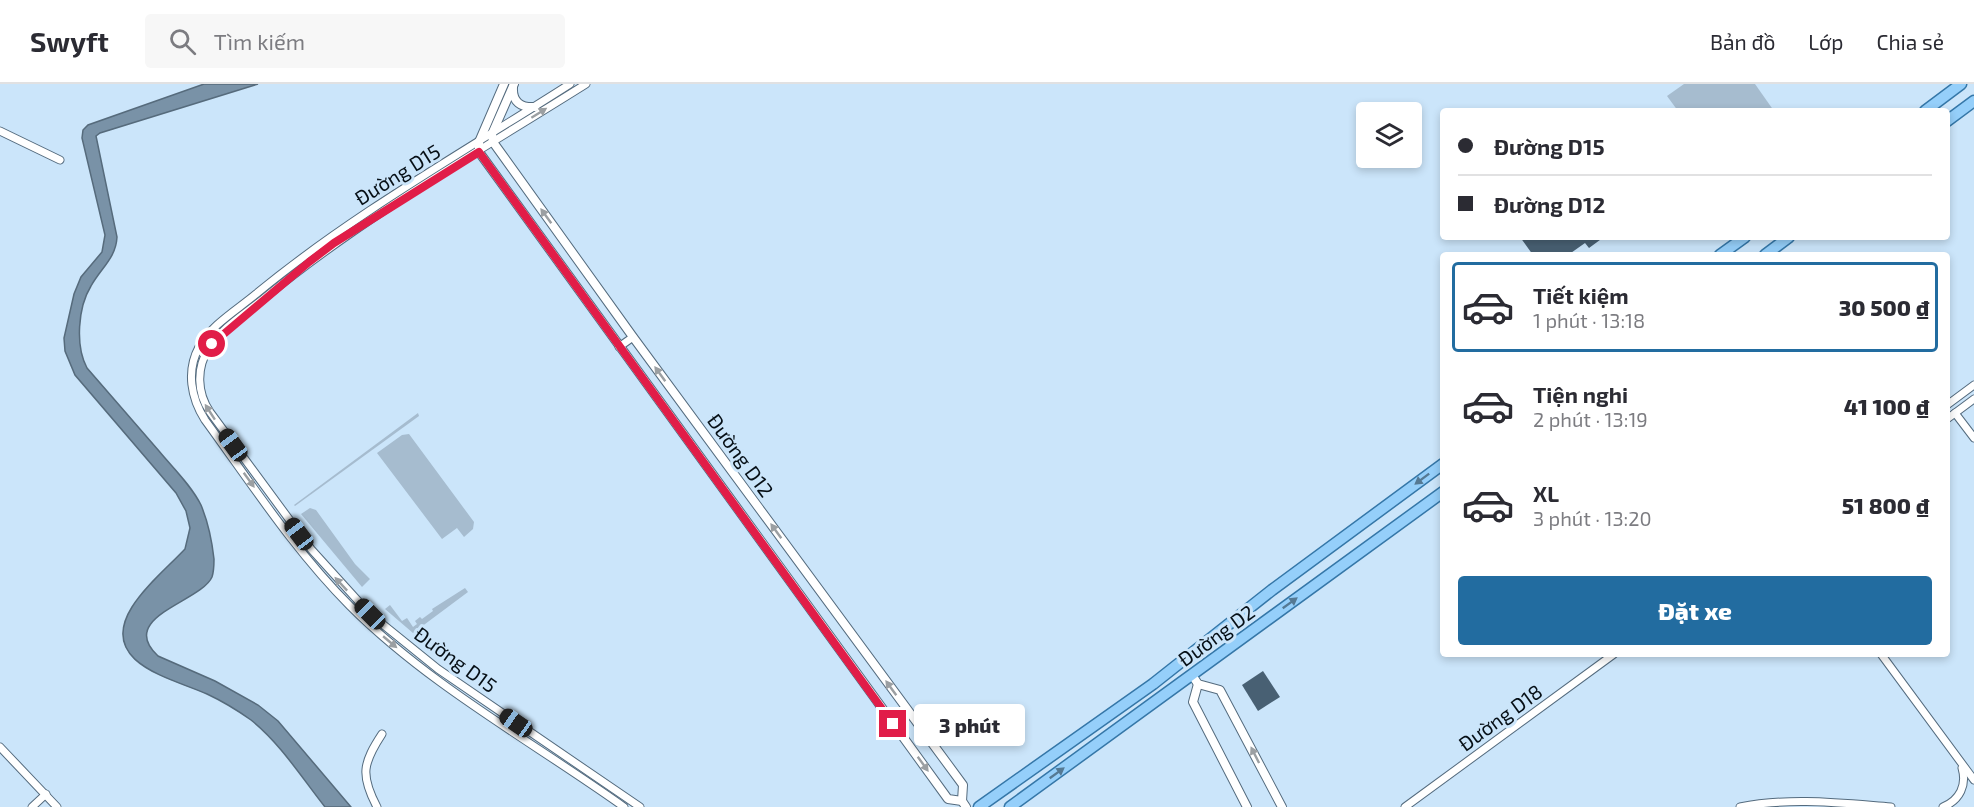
<!DOCTYPE html>
<html lang="vi">
<head>
<meta charset="utf-8">
<style>
	:root { --surface:#fff; --page:#f7f7f7; --text:#2b2b33; --muted:#7c7c81; --line:#e1e1e2; --accent:#226ca0 }
	body { margin:0; font-family:"Exo 2",sans-serif; background:var(--page); color:var(--text); height:100vh; display:flex; flex-direction:column; font-size:22px; white-space:nowrap }
	* { box-sizing:border-box; margin:0 }
	p { font-size:20px; color:var(--muted) }
	.icon { flex:none; width:33px; height:33px; fill:none; stroke:currentColor; stroke-width:2; stroke-linecap:round; stroke-linejoin:round }
	.map { position:relative; flex:1; overflow:hidden }
	.panel { position:absolute; left:1440px; top:168px; width:510px; height:405px; display:flex; flex-direction:column; background:var(--surface); border-radius:6px; box-shadow:0 3px 9px #0003 }
	.panel>* { flex:none }
	.banner { position:absolute; left:1440px; top:24px; width:510px; height:132px; border-radius:6px; box-shadow:0 3px 9px #0003; display:grid; align-content:center; height:132px; padding:0 18px; background:var(--surface) }
	.buttons { position:absolute; left:1356px; top:18px; display:grid; gap:12px }
	.buttons a { display:grid; place-items:center; width:66px; height:66px; border-radius:6px; background:var(--surface); box-shadow:0 3px 9px #0003; font-size:30px }
	.end { position:absolute; width:27px; height:27px; margin:-14px; border:8px solid #e11d48; background:#fff; box-shadow:0 0 0 3px #fff }
	.from { border-radius:50% }
	.bubble { position:absolute; height:42px; border-radius:6px; background:var(--surface); box-shadow:0 3px 9px #0003; font-size:20px; font-weight:800; line-height:42px; text-align:center }
	.car { position:absolute; width:18px; height:36px; margin:-18px -9px; border-radius:8px; box-shadow:0 0 4px 2px #0007; background:linear-gradient(#222 24%,#8ab4d8 0 40%,#222 0 76%,#8ab4d8 0 86%,#222 0) }
	.banner b { display:flex; align-items:center; gap:21px; height:57px; font-size:22px }
	.banner b+b { border-top:2px solid var(--line) }
	.banner i { width:15px; height:15px; background:var(--text) }
	ul { padding:10px 0 0; list-style:none }
	li { display:flex; align-items:center; gap:18px; height:90px; margin:0 12px 9px; padding:0 6px; border:3px solid transparent; border-radius:6px }
	li div { flex:1 }
	li b { display:block; font-size:22px }
	li em { font-style:normal; font-weight:800 }
	li.selected { border-color:var(--accent) }
	li>.icon { width:54px; height:54px; stroke-width:1.5 }
	.button { display:flex; gap:12px; margin-top:auto; padding:12px 18px }
	.button a { flex:1; height:69px; border-radius:6px; background:var(--accent); color:#fff; font-size:24px; font-weight:800; line-height:69px; text-align:center }
	header { display:flex; align-items:center; gap:36px; box-sizing:border-box; height:84px; padding:0 30px; background:var(--surface); border-bottom:2px solid var(--line) }
	header strong { font-size:28px }
	nav { display:flex; gap:33px; margin-inline-start:auto; font-size:21px }
	.search { width:420px; height:54px; background:var(--page); display:flex; align-items:center; gap:15px; box-sizing:border-box; padding:0 21px; border-radius:6px; color:var(--muted); font-size:22px }
	.map>svg:first-child { display:block }
	.green { fill:#a6bccf }
	.water { fill:#7992a7; stroke:#566b7c; stroke-width:1.5 }
	.building { fill:#486073 }
	.lines { fill:none; stroke-linecap:round; stroke-linejoin:round }
	.minor-casing { stroke:#546b7e; stroke-width:9 }
	.tertiary-casing { stroke:#546b7e; stroke-width:10 }
	.primary-casing { stroke:#3577a8; stroke-width:13 }
	.minor { stroke:#fff; stroke-width:7 }
	.tertiary { stroke:#fff; stroke-width:8 }
	.primary { stroke:#95cffa; stroke-width:10 }
	.oneway { fill:#9b9fa2 }
	.oneway2 { fill:#557993 }
	.route { stroke:#e11d48; stroke-width:8 }
	.labels { text-anchor:middle; dominant-baseline:central; stroke-width:6; stroke-linejoin:round; paint-order:stroke }
	.street-label { font-size:20px; fill:#060f16; stroke:#cbe5fa }
</style>
</head>
<body>
<header>
<strong>Swyft</strong>
<div class="search"><svg class="icon" aria-label="search" viewBox="0 0 24 24"><circle cx="10" cy="10" r="6"/><path d="M15 15l6 6"/></svg>Tìm kiếm</div>
<nav><a>Bản đồ</a><a>Lớp</a><a>Chia sẻ</a></nav>
</header>
<div class="map">
<svg width="1974" height="723" viewBox="0 0 1974 723">
	<rect width="100%" height="100%" fill="#cbe5fa"/>
	<g class="green">
		<polygon points="1684,0 1755,0 1774,27 1678,27 1667,12"/>
		<polygon points="418,329 419,332 295,422 294,421"/>
		<polygon points="409,350 474,438 473,445 464,453 457,444 442,455 377,369 402,351"/>
		<polygon points="310,424 316,426 355,480 370,495 362,503 301,430"/>
		<polygon points="465,504 468,508 413,549 385,525 390,521 402,537 407,534 413,543 417,540 415,537 420,533 422,535 433,527 432,525"/>
	</g>
	<path class="water" d="M 204,0 L 258,0 L 100,49 L 96,52 L 117,153 C 116,174 101,184 91,202 C 78,223 75,262 87,284 C 111,312 135,339 159,367 C 173,384 191,401 201,421 C 208,438 212,457 214,475 C 214,481 214,487 212,493 C 201,518 116,533 158,572 L 215,597 L 258,621 L 278,637 L 351,723 L 325,723 C 302,694 280,659 251,636 C 237,626 222,617 207,610 C 171,594 97,579 132,523 C 145,502 168,483 185,465 L 190,444 L 186,427 L 176,409 L 75,291 L 65,267 L 64,254 L 74,210 L 81,193 L 102,168 L 105,151 L 82,54 L 83,46 L 88,41 Z"/>
	<g class="building">
		<polygon points="1520,153 1604,153 1589,164 1585,159 1568,171 1533,171"/>
		<polygon points="1263,587 1280,613 1258,627 1242,601"/>
	</g>
	<g class="lines">
		<defs>
			<g id="minor">
				<path d="M 570,0 C 464,68 353,130 256,210 C 237,226 211,241 199,263 C 186,287 191,314 205,336 C 251,399 295,467 350,522 C 430,602 533,658 624,723"/>
				<path d="M 586,0 C 478,68 366,131 267,212 C 248,228 222,243 209,264 C 196,284 197,309 210,328 L 311,465 L 370,530 L 438,585 L 640,723"/>
				<polyline points="0,47 60,76"/>
				<polyline points="619,263 633,253"/>
				<polyline points="1947,321 1974,301"/>
				<polyline points="1955,329 1974,354"/>
				<polyline points="1947,335 1974,315"/>
				<polyline points="1881,570 1974,696"/>
				<polyline points="0,663 57,723"/>
				<polyline points="32,723 46,710"/>
				<path d="M 377,723 C 360,691 363,679 382,650"/>
				<polyline points="1405,723 1614,570"/>
				<path d="M 1740,723 C 1791,713 1840,719 1891,723"/>
				<path d="M 1943,723 C 1960,716 1967,701 1962,684"/>
			</g>
			<g id="tertiary">
				<polyline points="504,0 479,58 479,68 948,715 962,717 966,723"/>
				<polyline points="514,0 492,50 493,58 633,253 963,701 962,717"/>
				<path d="M 513,3 C 512,18 521,24 535,23"/>
				<polyline points="1192,591 1198,600 1220,606 1282,723"/>
				<polyline points="1198,600 1193,618 1247,723"/>
			</g>
			<g id="primary">
				<polyline points="1925,27 1961,0"/>
				<polyline points="1947,37 1974,17"/>
				<polyline points="1720,171 1745,153"/>
				<polyline points="1765,171 1789,153"/>
				<polyline points="979,723 1153,600 1272,506 1443,380"/>
				<polyline points="1010,723 1443,408"/>
			</g>
		</defs>
		<use href="#minor" class="minor-casing"/>
		<use href="#tertiary" class="tertiary-casing"/>
		<use href="#primary" class="primary-casing"/>
		<use href="#minor" class="minor"/>
		<use href="#tertiary" class="tertiary"/>
		<use href="#primary" class="primary"/>
	</g>
	<defs><path id="oneway-solid" d="M-6-.8H1V-3.2L6.5 0L1 3.2V.8H-6Z" transform="scale(1.5)"/></defs>
	<g class="oneway">
		<use href="#oneway-solid" transform="translate(539 29) rotate(-32)"/>
		<use href="#oneway-solid" transform="translate(546 132) rotate(-126)"/>
		<use href="#oneway-solid" transform="translate(660 290) rotate(-126)"/>
		<use href="#oneway-solid" transform="translate(210 328) rotate(-123)"/>
		<use href="#oneway-solid" transform="translate(249 396) rotate(54)"/>
		<use href="#oneway-solid" transform="translate(776 447) rotate(-126)"/>
		<use href="#oneway-solid" transform="translate(341 500) rotate(-133)"/>
		<use href="#oneway-solid" transform="translate(390 558) rotate(40)"/>
		<use href="#oneway-solid" transform="translate(891 604) rotate(-126)"/>
		<use href="#oneway-solid" transform="translate(1255 671) rotate(-117)"/>
		<use href="#oneway-solid" transform="translate(923 680) rotate(54)"/>
	</g>
	<g class="oneway2">
		<use href="#oneway-solid" transform="translate(1422 395) rotate(143)"/>
		<use href="#oneway-solid" transform="translate(1290 519) rotate(-36)"/>
		<use href="#oneway-solid" transform="translate(1057 689) rotate(-36)"/>
	</g>
	<g class="lines">
		<polyline class="route" points="212,260 309,178 334,159 479,68 893,640"/>
	</g>
	<g class="labels">
		<g class="street-label">
			<text transform="translate(397 90) rotate(-32)">Đường D15</text>
			<text transform="translate(741 371) rotate(54)">Đường D12</text>
			<text transform="translate(1216 551) rotate(-36)">Đường D2</text>
			<text transform="translate(456 575) rotate(36)">Đường D15</text>
			<text transform="translate(1500 633) rotate(-36)">Đường D18</text>
		</g>
	</g>
</svg>
<div class="buttons">
<a><svg class="icon" aria-label="layers" viewBox="0 0 24 24"><path d="M12 4l9 5-9 5-9-5zM3 14l9 5 9-5"/></svg></a>
</div>
<i class="end from" style="left:212px;top:260px"></i>
<i class="end" style="left:893px;top:640px"></i>
<div class="bubble" style="left:914px;top:620px;width:111px">3 phút</div>
<i class="car" style="left:233px;top:361px;rotate:324deg"></i>
<i class="car" style="left:299px;top:450px;rotate:323deg"></i>
<i class="car" style="left:370px;top:530px;rotate:315deg"></i>
<i class="car" style="left:516px;top:639px;rotate:305deg"></i>
<div class="banner">
<b><i class="from"></i>Đường D15</b>
<b><i></i>Đường D12</b>
</div>
<section class="panel">
<ul>
<li class="selected"><svg class="icon" aria-label="car" viewBox="0 0 24 24"><path d="M5 17H2v-5l4-1 3-4h7l3 4 3 1v5h-3M9 17h6M6 11h13"/><circle cx="7" cy="17" r="2"/><circle cx="17" cy="17" r="2"/></svg><div><b>Tiết kiệm</b><p>1 phút · 13:18</p></div><em>30 500 ₫</em></li>
<li><svg class="icon" aria-label="car" viewBox="0 0 24 24"><path d="M5 17H2v-5l4-1 3-4h7l3 4 3 1v5h-3M9 17h6M6 11h13"/><circle cx="7" cy="17" r="2"/><circle cx="17" cy="17" r="2"/></svg><div><b>Tiện nghi</b><p>2 phút · 13:19</p></div><em>41 100 ₫</em></li>
<li><svg class="icon" aria-label="car" viewBox="0 0 24 24"><path d="M5 17H2v-5l4-1 3-4h7l3 4 3 1v5h-3M9 17h6M6 11h13"/><circle cx="7" cy="17" r="2"/><circle cx="17" cy="17" r="2"/></svg><div><b>XL</b><p>3 phút · 13:20</p></div><em>51 800 ₫</em></li>
</ul>
<div class="button"><a>Đặt xe</a></div>
</section>
</div>
</body>
</html>
